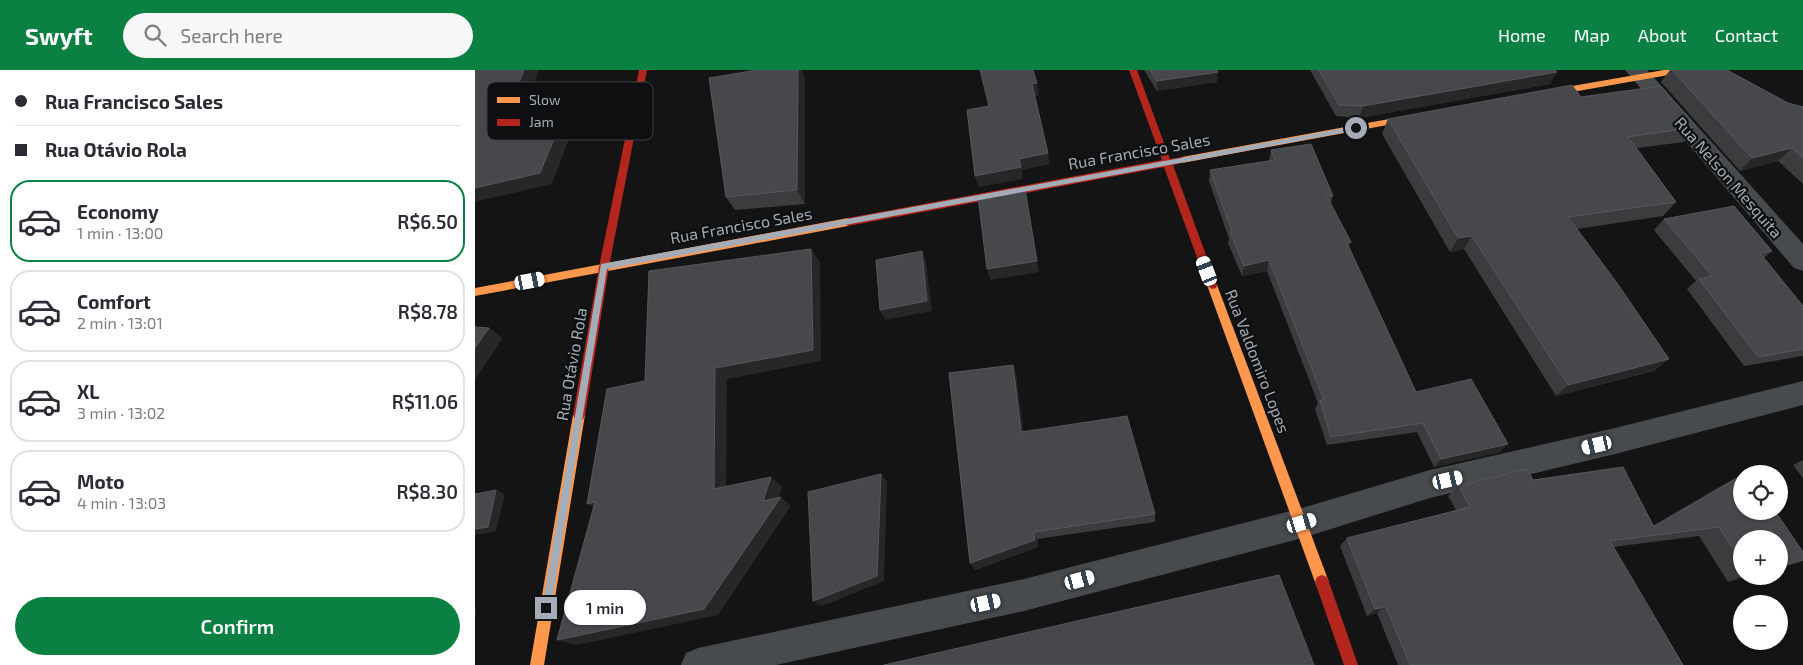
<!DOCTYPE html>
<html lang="en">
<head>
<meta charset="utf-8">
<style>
	:root { --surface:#fff; --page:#f7f7f7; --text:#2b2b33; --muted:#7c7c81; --line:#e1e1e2; --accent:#0b8043 }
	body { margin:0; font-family:"Exo 2",sans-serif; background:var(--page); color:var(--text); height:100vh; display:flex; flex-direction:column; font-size:19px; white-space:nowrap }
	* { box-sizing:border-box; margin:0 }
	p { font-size:16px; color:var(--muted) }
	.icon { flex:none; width:28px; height:28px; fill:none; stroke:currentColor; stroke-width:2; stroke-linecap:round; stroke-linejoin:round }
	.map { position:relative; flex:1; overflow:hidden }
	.drawer { display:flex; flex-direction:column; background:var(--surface); width:475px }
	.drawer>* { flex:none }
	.hud { display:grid; align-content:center; height:110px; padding:0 15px; background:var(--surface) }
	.fabs { position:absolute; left:1258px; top:395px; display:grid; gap:10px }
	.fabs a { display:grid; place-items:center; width:55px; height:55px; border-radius:50%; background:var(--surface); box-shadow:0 1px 4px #0004; font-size:25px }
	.end { position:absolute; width:22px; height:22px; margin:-11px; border:6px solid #a4adb7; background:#111; box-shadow:0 0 0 2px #111 }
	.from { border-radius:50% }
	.bubble { position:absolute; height:35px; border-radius:18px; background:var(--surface); box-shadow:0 1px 4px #0004; font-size:16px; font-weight:600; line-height:35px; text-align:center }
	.car { position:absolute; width:15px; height:30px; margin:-15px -8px; border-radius:6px; box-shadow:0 0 4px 1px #0007; background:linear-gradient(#fff 24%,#345 0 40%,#fff 0 76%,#345 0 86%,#fff 0) }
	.hud b { display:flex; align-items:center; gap:18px; height:48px; font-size:19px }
	.hud b+b { border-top:1px solid var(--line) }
	.hud i { width:12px; height:12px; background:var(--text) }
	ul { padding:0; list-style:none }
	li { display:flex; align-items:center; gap:15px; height:82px; margin:0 10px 8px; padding:0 5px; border:2px solid var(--line); border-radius:20px }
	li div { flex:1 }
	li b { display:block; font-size:19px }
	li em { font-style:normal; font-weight:600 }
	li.current { border-color:var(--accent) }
	li>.icon { width:45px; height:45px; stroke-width:1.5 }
	.button { display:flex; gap:10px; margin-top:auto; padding:10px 15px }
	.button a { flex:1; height:58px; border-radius:30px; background:var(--accent); color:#fff; font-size:20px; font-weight:600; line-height:58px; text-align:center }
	header { display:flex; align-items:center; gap:30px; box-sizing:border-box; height:70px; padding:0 25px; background:var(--accent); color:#fff }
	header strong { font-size:24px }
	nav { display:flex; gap:28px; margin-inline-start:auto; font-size:18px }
	.search { width:350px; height:45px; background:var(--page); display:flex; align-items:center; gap:12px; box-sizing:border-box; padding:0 18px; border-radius:28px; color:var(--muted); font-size:19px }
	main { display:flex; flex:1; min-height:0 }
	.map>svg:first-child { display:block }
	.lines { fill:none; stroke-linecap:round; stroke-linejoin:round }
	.street { fill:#484b4d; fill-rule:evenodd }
	.slow { fill:#ff974d; fill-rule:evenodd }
	.jam { fill:#b3261e; fill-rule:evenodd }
	.wall { fill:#3b3c3e }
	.shaded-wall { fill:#272728 }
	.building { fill:#46484b; stroke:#55585c }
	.route { fill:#a4adb7 }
	.labels { text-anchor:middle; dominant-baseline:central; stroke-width:4.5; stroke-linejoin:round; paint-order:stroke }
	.street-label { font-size:16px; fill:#a4adb7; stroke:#0e0f10 }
	.key { fill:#0e0f10; stroke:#3b3e42; stroke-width:1 }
	.key-label { font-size:14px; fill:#a4adb7 }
</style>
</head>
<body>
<header>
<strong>Swyft</strong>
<div class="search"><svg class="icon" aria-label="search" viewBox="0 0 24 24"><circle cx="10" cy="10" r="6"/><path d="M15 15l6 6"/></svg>Search here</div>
<nav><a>Home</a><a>Map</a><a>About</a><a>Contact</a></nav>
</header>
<main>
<section class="drawer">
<div class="hud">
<b><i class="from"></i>Rua Francisco Sales</b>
<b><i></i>Rua Otávio Rola</b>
</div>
<ul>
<li class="current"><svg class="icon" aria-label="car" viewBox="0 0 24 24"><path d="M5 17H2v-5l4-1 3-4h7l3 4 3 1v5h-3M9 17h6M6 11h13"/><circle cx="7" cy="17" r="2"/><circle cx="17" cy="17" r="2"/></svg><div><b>Economy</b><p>1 min · 13:00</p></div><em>R$6.50</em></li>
<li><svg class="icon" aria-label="car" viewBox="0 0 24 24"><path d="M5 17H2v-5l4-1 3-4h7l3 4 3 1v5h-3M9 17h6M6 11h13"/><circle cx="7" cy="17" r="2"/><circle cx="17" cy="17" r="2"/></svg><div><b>Comfort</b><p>2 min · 13:01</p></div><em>R$8.78</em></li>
<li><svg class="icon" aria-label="car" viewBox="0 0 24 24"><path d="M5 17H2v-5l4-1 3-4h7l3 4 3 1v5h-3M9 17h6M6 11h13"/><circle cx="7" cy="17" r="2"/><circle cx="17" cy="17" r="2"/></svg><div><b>XL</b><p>3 min · 13:02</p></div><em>R$11.06</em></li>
<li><svg class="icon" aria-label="car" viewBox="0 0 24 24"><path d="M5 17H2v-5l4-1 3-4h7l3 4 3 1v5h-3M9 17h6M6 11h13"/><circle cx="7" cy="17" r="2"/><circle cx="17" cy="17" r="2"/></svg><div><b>Moto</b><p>4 min · 13:03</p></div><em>R$8.30</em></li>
</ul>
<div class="button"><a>Confirm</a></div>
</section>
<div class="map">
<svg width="1328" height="595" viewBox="0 0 1328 595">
	<rect width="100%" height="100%" fill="#141414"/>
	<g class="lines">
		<g class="street">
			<polygon points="1150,0 1172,0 1328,174 1328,201 1319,198"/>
			<polygon points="1328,311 1328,335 1140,384 955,428 827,468 549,541 301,595 206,595 211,583 223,578 549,509 827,438 955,400 1140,358"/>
		</g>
		<g class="slow">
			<polygon points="1189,0 1209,0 1205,3 1063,28 1059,25 1063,22"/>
			<polygon points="947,43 950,44 950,48 707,93 702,90 707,87"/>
			<polygon points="373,148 378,152 373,156 0,226 0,218"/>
			<polygon points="737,211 742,215 854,512 852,517 847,519 842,517 840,512 732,215"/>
			<polygon points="104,340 108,341 110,345 69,595 55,595 98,345 100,341"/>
		</g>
		<g class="jam">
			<polygon points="164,0 172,0 134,197 110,345 108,349 104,350 100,349 98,345 124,197"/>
			<polygon points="654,0 662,0 695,89 707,87 712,90 710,92 698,95 742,215 741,218 737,219 732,215 689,97 373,156 368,152 373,148 687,90"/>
			<polygon points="847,505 852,507 854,512 883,595 869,595 840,512 842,507"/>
		</g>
	</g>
	<g class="wall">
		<polygon points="669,0 742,0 742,12 682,21"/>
		<polygon points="835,0 1080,0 1075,14 884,48 861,46"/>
		<polygon points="1195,0 1252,0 1313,33 1328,37 1328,114 1303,91 1265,101 1186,12"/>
		<polygon points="330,8 330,134 260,140 251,127"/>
		<polygon points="1106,27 1221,57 1209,72 1162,78 1201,132 1188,146 1102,159 1179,301 1081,326 989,179 975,182 907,64 913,49"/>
		<polygon points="796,80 858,126 856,133 876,172 874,178 941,322 1025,382 959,397 942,362 852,375 840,339 843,333 792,201 767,206 753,173 754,169 734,111 735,100 794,91"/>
		<polygon points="1189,149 1297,181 1289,188 1328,236 1328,286 1269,296 1212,219 1221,211 1179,160"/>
		<polygon points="541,305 548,362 680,444 680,452 562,469 563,477 500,500"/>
		<polygon points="1328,390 1328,408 1318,395"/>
		<polygon points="1266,405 1266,441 1310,497 1266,469 1266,506 1274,506 1253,512 1224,466 1138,477 1208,595 923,595 902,543 892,546 865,476 872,468 981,440 973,426 984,416 1058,410 1179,455 1253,412"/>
	</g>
	<g class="shaded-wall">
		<polygon points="49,0 64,0 39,67 27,55"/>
		<polygon points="323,0 327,0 330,8 330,134 322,120"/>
		<polygon points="743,2 742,12 682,21 682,11"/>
		<polygon points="1082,2 1075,14 884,48 888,36"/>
		<polygon points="562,13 564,25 559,26 557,14"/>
		<polygon points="85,54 95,66 77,114 0,132 0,118"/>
		<polygon points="1317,78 1303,91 1265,101 1277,88"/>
		<polygon points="573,83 575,94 547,100 548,109 503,117 500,106 544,89"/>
		<polygon points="550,119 564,202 515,210 512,199"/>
		<polygon points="997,166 989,179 975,182 983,168"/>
		<polygon points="876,172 872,183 872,173"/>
		<polygon points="336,179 345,192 346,291 252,309 251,428 239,419 240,298"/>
		<polygon points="447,181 451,192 457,241 410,250 405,240"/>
		<polygon points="794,190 792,201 767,206 769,196"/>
		<polygon points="14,258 28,268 0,310 0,278"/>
		<polygon points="1194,289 1179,301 1081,326 1093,315"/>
		<polygon points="538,295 541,305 550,372 546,362"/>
		<polygon points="1033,374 1025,382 959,397 966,389"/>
		<polygon points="406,404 412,412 409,511 347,536 338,531"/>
		<polygon points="296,407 307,417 302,433 306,427 316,436 243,545 102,575 82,570 288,431"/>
		<polygon points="21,420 30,424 21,461 0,465 0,459"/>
		<polygon points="120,432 128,442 112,434"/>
		<polygon points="559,462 562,469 563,477 500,500 495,493"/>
		<polygon points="1328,491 1310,497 1304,498 1304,497"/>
		<polygon points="1269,506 1274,506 1253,512"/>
		<polygon points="0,537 1,538 0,550"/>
		<polygon points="911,537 902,543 892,546 900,539"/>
	</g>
	<g class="building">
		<polygon points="0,0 49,0 27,55 85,54 65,103 0,118"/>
		<polygon points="282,0 323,0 322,120 251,127 234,8"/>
		<polygon points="505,0 558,0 562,13 557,14 573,83 544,89 546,97 500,106 492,40 514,36"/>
		<polygon points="675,0 742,0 743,2 682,11"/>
		<polygon points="844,0 1080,0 1082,2 888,36 864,35"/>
		<polygon points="1197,0 1252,0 1313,33 1328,37 1328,88 1317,78 1277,88"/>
		<polygon points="1097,15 1106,27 1186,16 1221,57 1153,67 1201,132 1093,147 1142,213 1194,289 1093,315 997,166 983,168 913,49"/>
		<polygon points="836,74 858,126 852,127 876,172 872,173 941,322 996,309 1033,374 966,389 948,353 856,367 845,330 849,330 794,190 769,196 755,162 757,162 735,100 800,90 796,80"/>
		<polygon points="550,119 562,191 512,199 503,127"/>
		<polygon points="1259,136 1297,181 1285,183 1328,236 1328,279 1283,287 1224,209 1237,206 1189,149"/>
		<polygon points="336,179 338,280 240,298 239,419 296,407 288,431 306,427 229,539 82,570 120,432 112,434 132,319 170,311 174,201"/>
		<polygon points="447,181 452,231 405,240 401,190"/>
		<polygon points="0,257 14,258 0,278"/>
		<polygon points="538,295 546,362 652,346 680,444 559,462 560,470 495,493 474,303"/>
		<polygon points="1148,397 1179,457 1266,406 1266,441 1300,441 1328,482 1328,490 1304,497 1304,469 1266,469 1266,492 1244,457 1135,471 1208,595 935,595 911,537 900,539 872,468 995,437 984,416 1052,399 1058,410"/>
		<polygon points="406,404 402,506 338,531 333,422"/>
		<polygon points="21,420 13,457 0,459 0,424"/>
		<polygon points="804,505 839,595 409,595"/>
	</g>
	<polygon class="route" points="881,56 883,56 883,60 132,199 76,538 71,543 68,542 67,538 126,194"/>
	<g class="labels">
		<g class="street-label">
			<text transform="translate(664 81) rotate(-10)">Rua Francisco Sales</text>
			<text transform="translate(1254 107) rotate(49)">Rua Nelson Mesquita</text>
			<text transform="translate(266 155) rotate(-10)">Rua Francisco Sales</text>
			<text transform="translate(783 291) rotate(69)">Rua Valdomiro Lopes</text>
			<text transform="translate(96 294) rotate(-80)">Rua Otávio Rola</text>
		</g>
	</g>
	<rect x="12" y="12" width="166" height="58" rx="8" class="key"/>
	<rect x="22" y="27" width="23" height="6" fill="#ff974d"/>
	<rect x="22" y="49" width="23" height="7" fill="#b3261e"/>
	<g class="key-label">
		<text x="54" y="35">Slow</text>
		<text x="54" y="57">Jam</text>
	</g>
</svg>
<div class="fabs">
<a><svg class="icon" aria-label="locate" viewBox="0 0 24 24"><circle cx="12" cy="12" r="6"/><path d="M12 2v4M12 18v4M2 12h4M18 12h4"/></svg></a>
<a>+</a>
<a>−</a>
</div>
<i class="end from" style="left:881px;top:58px"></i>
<i class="end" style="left:71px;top:538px"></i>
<div class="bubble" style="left:89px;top:520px;width:82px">1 min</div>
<i class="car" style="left:732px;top:201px;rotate:339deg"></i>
<i class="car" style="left:55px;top:211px;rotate:79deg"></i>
<i class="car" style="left:1122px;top:375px;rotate:257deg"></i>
<i class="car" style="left:973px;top:410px;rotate:77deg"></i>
<i class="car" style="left:827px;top:453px;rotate:73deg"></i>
<i class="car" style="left:605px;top:510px;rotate:75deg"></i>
<i class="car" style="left:511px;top:533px;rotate:78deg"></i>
</div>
</main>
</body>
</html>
